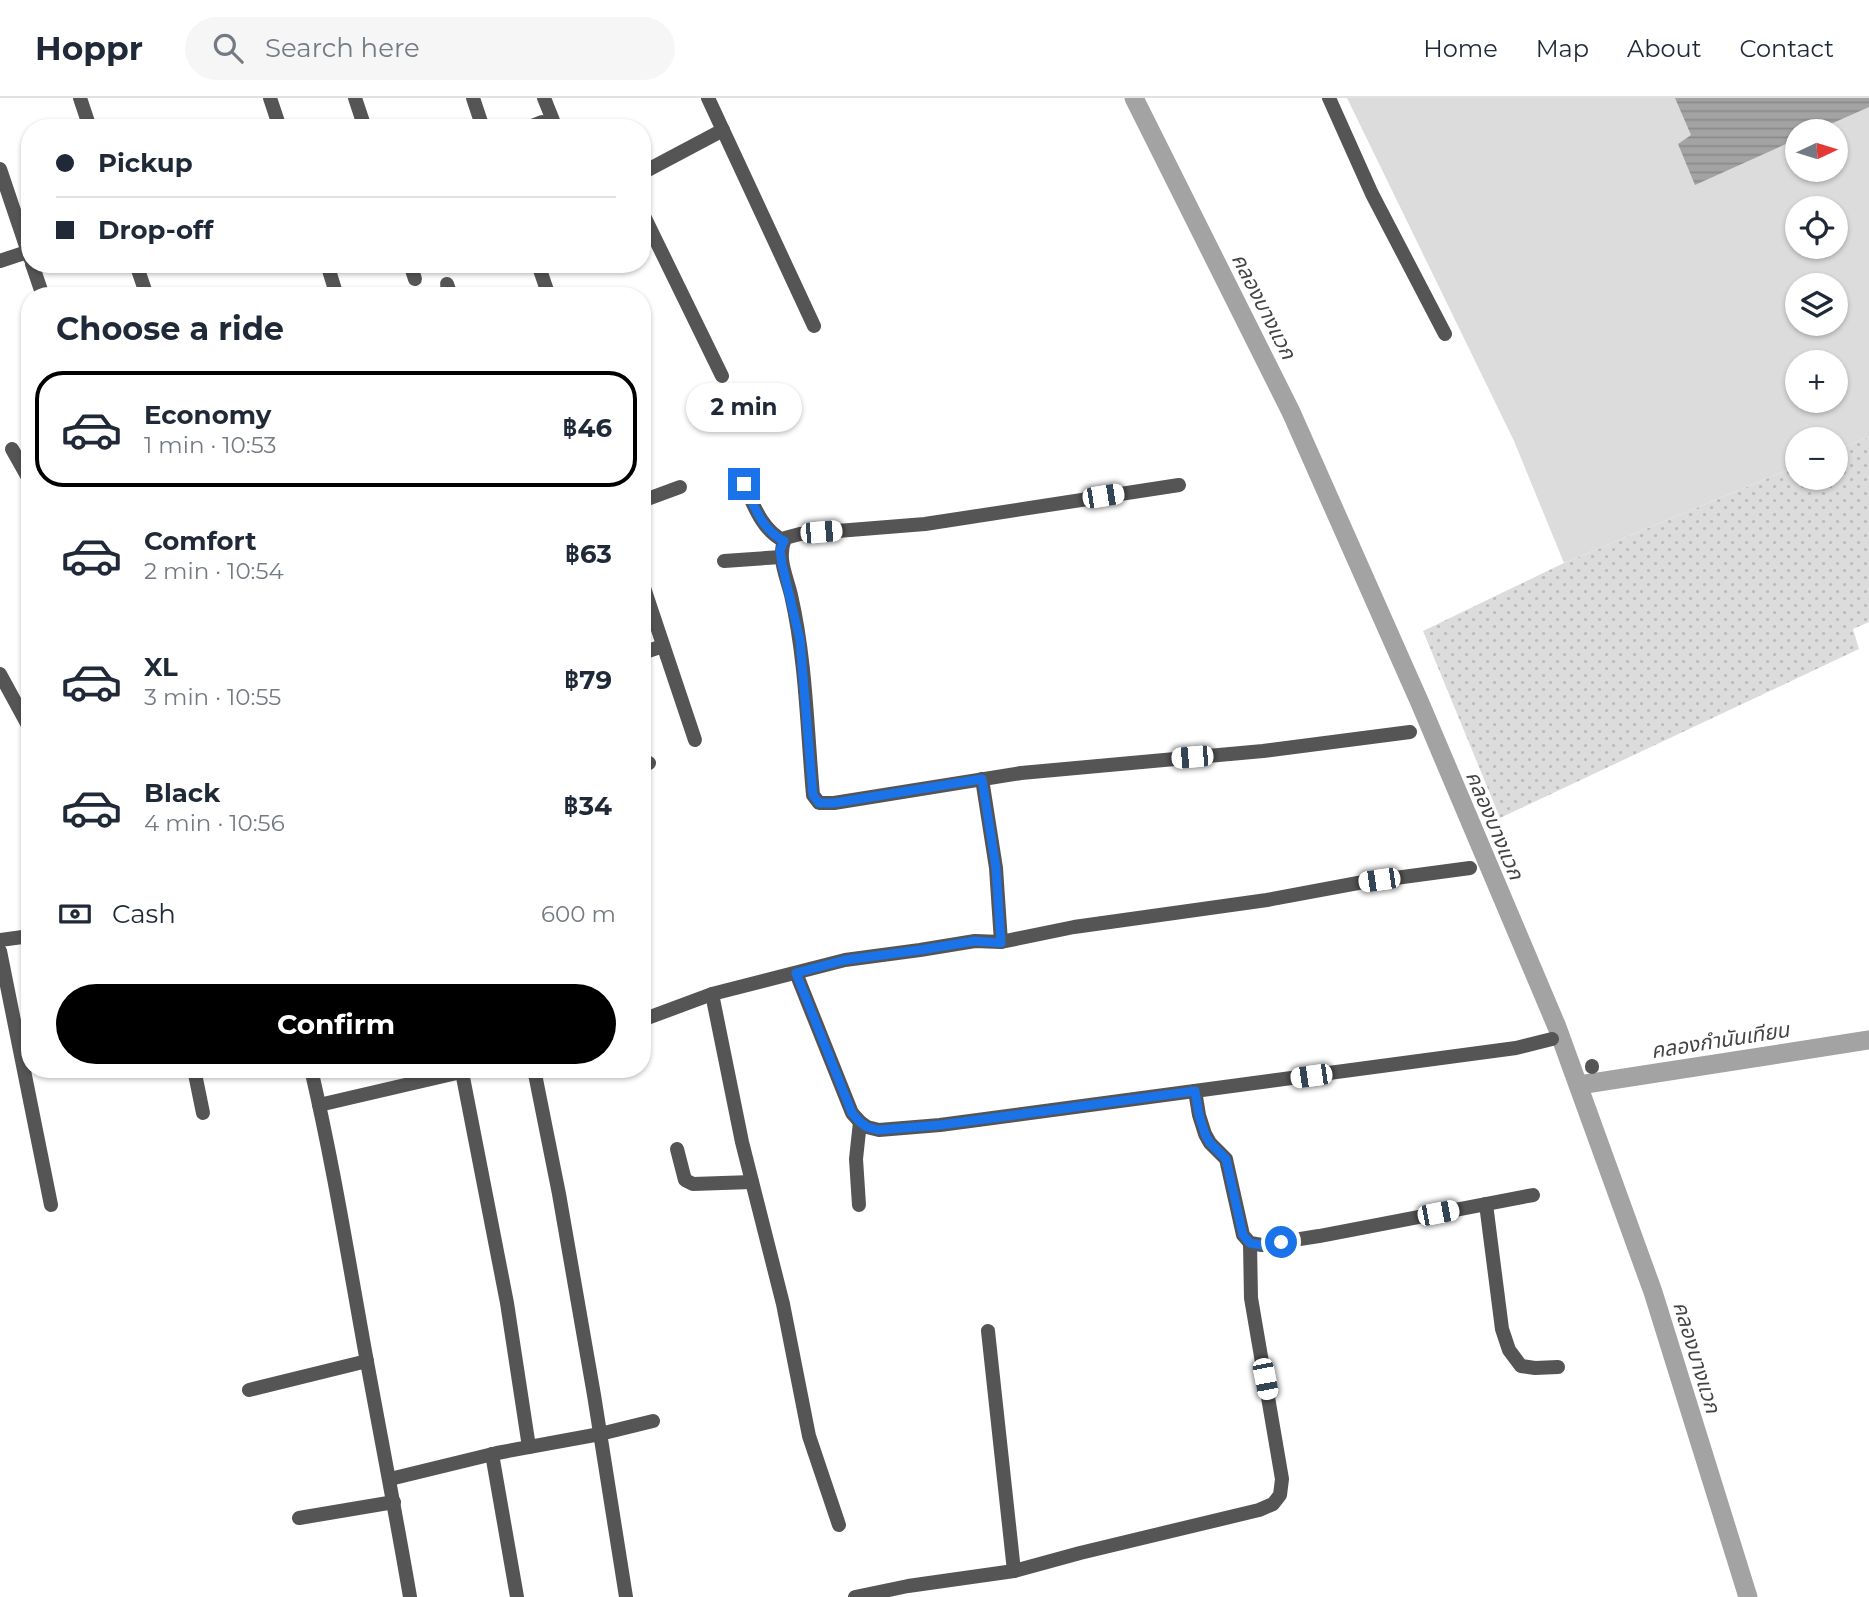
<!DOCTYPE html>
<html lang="en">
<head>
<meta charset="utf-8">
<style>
	:root { --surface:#fff; --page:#f6f6f7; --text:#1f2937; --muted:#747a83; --line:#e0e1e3; --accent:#000 }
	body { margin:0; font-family:Montserrat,"Noto Sans Thai",sans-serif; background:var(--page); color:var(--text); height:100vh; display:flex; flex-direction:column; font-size:26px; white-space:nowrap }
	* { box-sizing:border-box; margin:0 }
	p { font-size:23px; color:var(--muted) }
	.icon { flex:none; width:38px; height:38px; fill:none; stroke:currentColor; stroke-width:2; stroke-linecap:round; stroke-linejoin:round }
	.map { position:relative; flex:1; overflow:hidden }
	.drawer { position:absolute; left:21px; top:189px; width:630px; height:791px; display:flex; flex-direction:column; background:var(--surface); border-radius:28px; box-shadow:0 2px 5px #0004 }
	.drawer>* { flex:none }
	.top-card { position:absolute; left:21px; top:21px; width:630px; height:154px; border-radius:28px; box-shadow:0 2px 5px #0004; display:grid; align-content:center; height:154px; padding:0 35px; background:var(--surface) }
	.needle { width:46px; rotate:86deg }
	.tools { position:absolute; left:1785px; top:21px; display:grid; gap:14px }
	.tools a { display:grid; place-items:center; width:63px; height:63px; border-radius:50%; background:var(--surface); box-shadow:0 2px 5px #0004; font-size:35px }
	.end { position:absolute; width:32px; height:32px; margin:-16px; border:9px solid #1a73e8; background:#fff; box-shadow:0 0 0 4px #fff }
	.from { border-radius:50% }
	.bubble { position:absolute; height:49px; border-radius:24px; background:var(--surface); box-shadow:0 2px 5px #0004; font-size:23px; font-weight:700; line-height:49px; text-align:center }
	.car { position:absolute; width:21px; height:42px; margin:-21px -10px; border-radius:9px; box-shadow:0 0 5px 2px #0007; background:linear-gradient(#fff 24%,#345 0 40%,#fff 0 76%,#345 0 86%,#fff 0) }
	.top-card b { display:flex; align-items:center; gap:24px; height:66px; font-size:26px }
	.top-card b+b { border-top:2px solid var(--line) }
	.top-card i { width:18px; height:18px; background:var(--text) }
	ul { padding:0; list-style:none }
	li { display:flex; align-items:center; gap:21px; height:116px; margin:0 14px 10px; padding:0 21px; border:4px solid transparent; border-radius:28px }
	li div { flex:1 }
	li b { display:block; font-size:26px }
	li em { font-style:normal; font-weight:700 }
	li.current { border-color:var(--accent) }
	li>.icon { width:63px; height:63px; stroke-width:1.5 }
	h2 { padding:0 35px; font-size:32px; line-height:84px }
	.pay { display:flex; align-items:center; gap:18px; height:77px; padding:0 35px; font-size:26px }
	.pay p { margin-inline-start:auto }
	.action { display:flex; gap:14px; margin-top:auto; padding:14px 35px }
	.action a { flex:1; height:80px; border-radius:42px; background:var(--accent); color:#fff; font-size:28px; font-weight:700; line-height:80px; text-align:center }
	header { display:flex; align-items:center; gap:42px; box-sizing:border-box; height:98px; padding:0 35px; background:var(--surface); border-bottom:2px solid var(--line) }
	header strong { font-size:33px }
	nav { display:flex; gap:38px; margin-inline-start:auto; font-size:24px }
	.search { width:490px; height:63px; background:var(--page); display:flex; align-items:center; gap:18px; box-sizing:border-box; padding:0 24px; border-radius:38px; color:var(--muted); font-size:26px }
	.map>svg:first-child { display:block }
	.grass { fill:url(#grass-dots) }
	.pitch { fill:#dcdcdc; fill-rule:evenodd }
	.water { fill:url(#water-rules) }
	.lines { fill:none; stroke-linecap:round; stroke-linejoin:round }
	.canal { stroke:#a3a3a3; stroke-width:19 }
	.minor { stroke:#555; stroke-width:14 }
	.route { stroke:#1a73e8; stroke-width:9 }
	.labels { text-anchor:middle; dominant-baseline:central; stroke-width:5; stroke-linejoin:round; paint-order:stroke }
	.water-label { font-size:21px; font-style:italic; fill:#444; stroke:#fff }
</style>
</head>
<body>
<header>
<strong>Hoppr</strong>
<div class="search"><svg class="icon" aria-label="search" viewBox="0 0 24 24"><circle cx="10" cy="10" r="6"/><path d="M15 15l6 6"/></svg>Search here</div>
<nav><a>Home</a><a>Map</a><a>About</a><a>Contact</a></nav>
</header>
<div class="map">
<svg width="1869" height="1499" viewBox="0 0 1869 1499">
	<defs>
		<pattern id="grass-dots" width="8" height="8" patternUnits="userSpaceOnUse" patternTransform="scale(1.75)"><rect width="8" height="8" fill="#dcdcdc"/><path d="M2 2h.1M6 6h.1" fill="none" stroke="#bbb" stroke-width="1.8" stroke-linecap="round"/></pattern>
		<pattern id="water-rules" width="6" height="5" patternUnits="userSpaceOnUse" patternTransform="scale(1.75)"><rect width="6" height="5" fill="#a3a3a3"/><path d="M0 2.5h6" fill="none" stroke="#8b8b8b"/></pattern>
	</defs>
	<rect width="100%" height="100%" fill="#fff"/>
	<polygon class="grass" points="1869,339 1869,524 1853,531 1859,551 1500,720 1423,533 1564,465 1797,368 1797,380 1836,380 1836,352"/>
	<path class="pitch" d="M 1347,0 L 1869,0 L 1869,339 L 1836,352 L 1836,341 L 1797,341 L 1797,368 L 1564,465 L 1514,343 ZM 1797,33 L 1836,33 L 1836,72 L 1797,72 ZM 1797,110 L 1836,110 L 1836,149 L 1797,149 ZM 1797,187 L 1836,187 L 1836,226 L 1797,226 ZM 1797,264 L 1836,264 L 1836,303 L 1797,303 Z"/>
	<polygon class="water" points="1675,0 1869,0 1869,9 1815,33 1797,33 1797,41 1695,87 1678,46 1691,37"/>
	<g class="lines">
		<g class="canal">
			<polyline points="1134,0 1291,314 1420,605 1557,929 1653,1194 1748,1499"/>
			<polyline points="1579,987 1869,942"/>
		</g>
		<g class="minor">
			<polyline points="80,0 90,30"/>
			<polyline points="270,0 280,30"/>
			<polyline points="355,0 365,30"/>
			<polyline points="473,0 483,30"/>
			<polyline points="544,0 556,30"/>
			<polyline points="708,0 814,228"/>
			<polyline points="1329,0 1372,96 1445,236"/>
			<polyline points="527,30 542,24"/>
			<polyline points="0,71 30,160"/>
			<polyline points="642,75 723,32"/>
			<polyline points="642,114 722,278"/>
			<polyline points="0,163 30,153"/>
			<polyline points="32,166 43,198"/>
			<polyline points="136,166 147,198"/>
			<polyline points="327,166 337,198"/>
			<polyline points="410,166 415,181"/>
			<polyline points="540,172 549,198"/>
			<polyline points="447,186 451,198"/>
			<polyline points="12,351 30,383"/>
			<path d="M 744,386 C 754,408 762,432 784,443"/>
			<path d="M 1179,387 L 925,426 L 800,436 L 785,440 C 777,461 786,476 791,497 C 806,562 807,631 813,697 L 819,705 L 834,705 L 1021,675 L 1263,653 L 1410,634"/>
			<polyline points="642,403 680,389"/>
			<polyline points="724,463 781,459"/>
			<polyline points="642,484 695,642"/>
			<polyline points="642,555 663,548"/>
			<polyline points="0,576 30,631"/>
			<polyline points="642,668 649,665"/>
			<polyline points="982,681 996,770 1001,844"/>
			<polyline points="0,842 30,838"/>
			<polyline points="0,853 51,1107"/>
			<polyline points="796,875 852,1015 860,1024 867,1029 879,1032 940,1027 1516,950 1552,941"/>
			<polyline points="712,896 742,1044 783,1206 809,1338 839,1427"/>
			<polyline points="642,922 712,896 845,862 920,852 975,843 1001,844 1074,829 1267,802 1358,785 1470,770"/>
			<polyline points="1592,968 1592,969"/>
			<polyline points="194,971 203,1015"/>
			<path d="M 311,971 C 333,1065 348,1159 365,1253 C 380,1335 396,1417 410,1499"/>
			<polyline points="534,971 559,1096 594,1297 626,1499"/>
			<polyline points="462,974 507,1205 529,1349"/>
			<polyline points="1195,993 1199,1017 1205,1036 1210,1045 1226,1061 1243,1137 1250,1145 1262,1147 1319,1138 1533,1097"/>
			<polyline points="319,1007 474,971"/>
			<polyline points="677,1051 685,1082 693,1086 752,1084"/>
			<polyline points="1486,1106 1502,1231 1509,1252 1521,1268 1535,1270 1558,1269"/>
			<polyline points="859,1107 856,1061 860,1024"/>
			<polyline points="988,1233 1014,1473"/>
			<polyline points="249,1292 367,1263"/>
			<polyline points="492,1356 517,1499"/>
			<polyline points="390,1381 497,1355 600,1336 653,1323"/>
			<polyline points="299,1420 394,1404"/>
			<polyline points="855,1499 908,1488 1014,1473 1080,1455 1259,1412 1273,1406 1280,1397 1282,1381 1251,1200 1250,1145"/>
		</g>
	</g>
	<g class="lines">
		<path class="route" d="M 744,386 C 754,408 762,432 784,443 L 780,452 L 782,466 L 800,542 L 813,697 L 819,705 L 834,705 L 982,681 L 996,770 L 1001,845 L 975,843 L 920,852 L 845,862 L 796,875 L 852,1015 L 860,1024 L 867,1029 L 878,1032 L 940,1027 L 1195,993 L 1199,1017 L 1205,1036 L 1210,1045 L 1226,1061 L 1243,1137 L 1250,1145 L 1262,1147 L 1281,1144"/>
	</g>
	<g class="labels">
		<g class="water-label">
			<text transform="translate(1264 208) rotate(63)">คลองบางแวก</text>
			<text transform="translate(1495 727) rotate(67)">คลองบางแวก</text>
			<text transform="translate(1720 942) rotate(-9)">คลองกำนันเทียน</text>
			<text transform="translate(1697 1259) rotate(73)">คลองบางแวก</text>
		</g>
	</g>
</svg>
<div class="tools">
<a><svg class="needle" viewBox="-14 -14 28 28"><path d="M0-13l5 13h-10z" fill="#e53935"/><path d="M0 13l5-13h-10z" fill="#747a83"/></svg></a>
<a><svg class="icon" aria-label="locate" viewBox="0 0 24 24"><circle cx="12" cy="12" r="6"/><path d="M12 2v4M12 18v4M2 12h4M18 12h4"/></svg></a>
<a><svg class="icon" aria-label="layers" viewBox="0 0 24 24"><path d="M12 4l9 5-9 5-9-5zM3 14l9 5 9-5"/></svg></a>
<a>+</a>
<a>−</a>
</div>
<i class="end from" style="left:1281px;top:1144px"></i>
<i class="end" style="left:744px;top:386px"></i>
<div class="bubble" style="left:686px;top:285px;width:116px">2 min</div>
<i class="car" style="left:1103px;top:398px;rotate:81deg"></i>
<i class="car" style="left:821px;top:434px;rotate:85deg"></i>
<i class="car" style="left:1192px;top:659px;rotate:265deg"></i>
<i class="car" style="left:1379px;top:782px;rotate:262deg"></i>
<i class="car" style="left:1311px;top:978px;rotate:262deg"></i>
<i class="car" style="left:1438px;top:1115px;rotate:79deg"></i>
<i class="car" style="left:1265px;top:1281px;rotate:169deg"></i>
<div class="top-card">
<b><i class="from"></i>Pickup</b>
<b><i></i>Drop-off</b>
</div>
<section class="drawer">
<h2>Choose a ride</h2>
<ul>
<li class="current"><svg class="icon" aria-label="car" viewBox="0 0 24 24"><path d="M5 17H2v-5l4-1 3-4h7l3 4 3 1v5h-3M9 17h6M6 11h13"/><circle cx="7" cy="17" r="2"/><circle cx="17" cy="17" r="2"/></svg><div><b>Economy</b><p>1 min · 10:53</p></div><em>฿46</em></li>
<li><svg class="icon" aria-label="car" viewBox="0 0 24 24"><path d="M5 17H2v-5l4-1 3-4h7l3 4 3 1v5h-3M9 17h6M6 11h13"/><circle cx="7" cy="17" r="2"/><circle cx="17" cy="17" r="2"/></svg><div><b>Comfort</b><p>2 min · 10:54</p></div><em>฿63</em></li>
<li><svg class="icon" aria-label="car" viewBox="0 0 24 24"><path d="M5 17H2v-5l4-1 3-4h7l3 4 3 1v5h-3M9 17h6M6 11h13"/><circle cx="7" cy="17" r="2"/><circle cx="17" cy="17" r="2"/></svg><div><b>XL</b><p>3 min · 10:55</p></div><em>฿79</em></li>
<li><svg class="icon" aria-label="car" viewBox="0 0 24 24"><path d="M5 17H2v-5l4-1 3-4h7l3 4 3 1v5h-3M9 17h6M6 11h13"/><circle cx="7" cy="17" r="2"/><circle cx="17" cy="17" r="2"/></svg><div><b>Black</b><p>4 min · 10:56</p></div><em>฿34</em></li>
</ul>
<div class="pay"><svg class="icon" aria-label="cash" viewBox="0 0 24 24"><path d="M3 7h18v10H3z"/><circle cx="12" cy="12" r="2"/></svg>Cash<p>600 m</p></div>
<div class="action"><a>Confirm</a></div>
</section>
</div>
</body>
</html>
